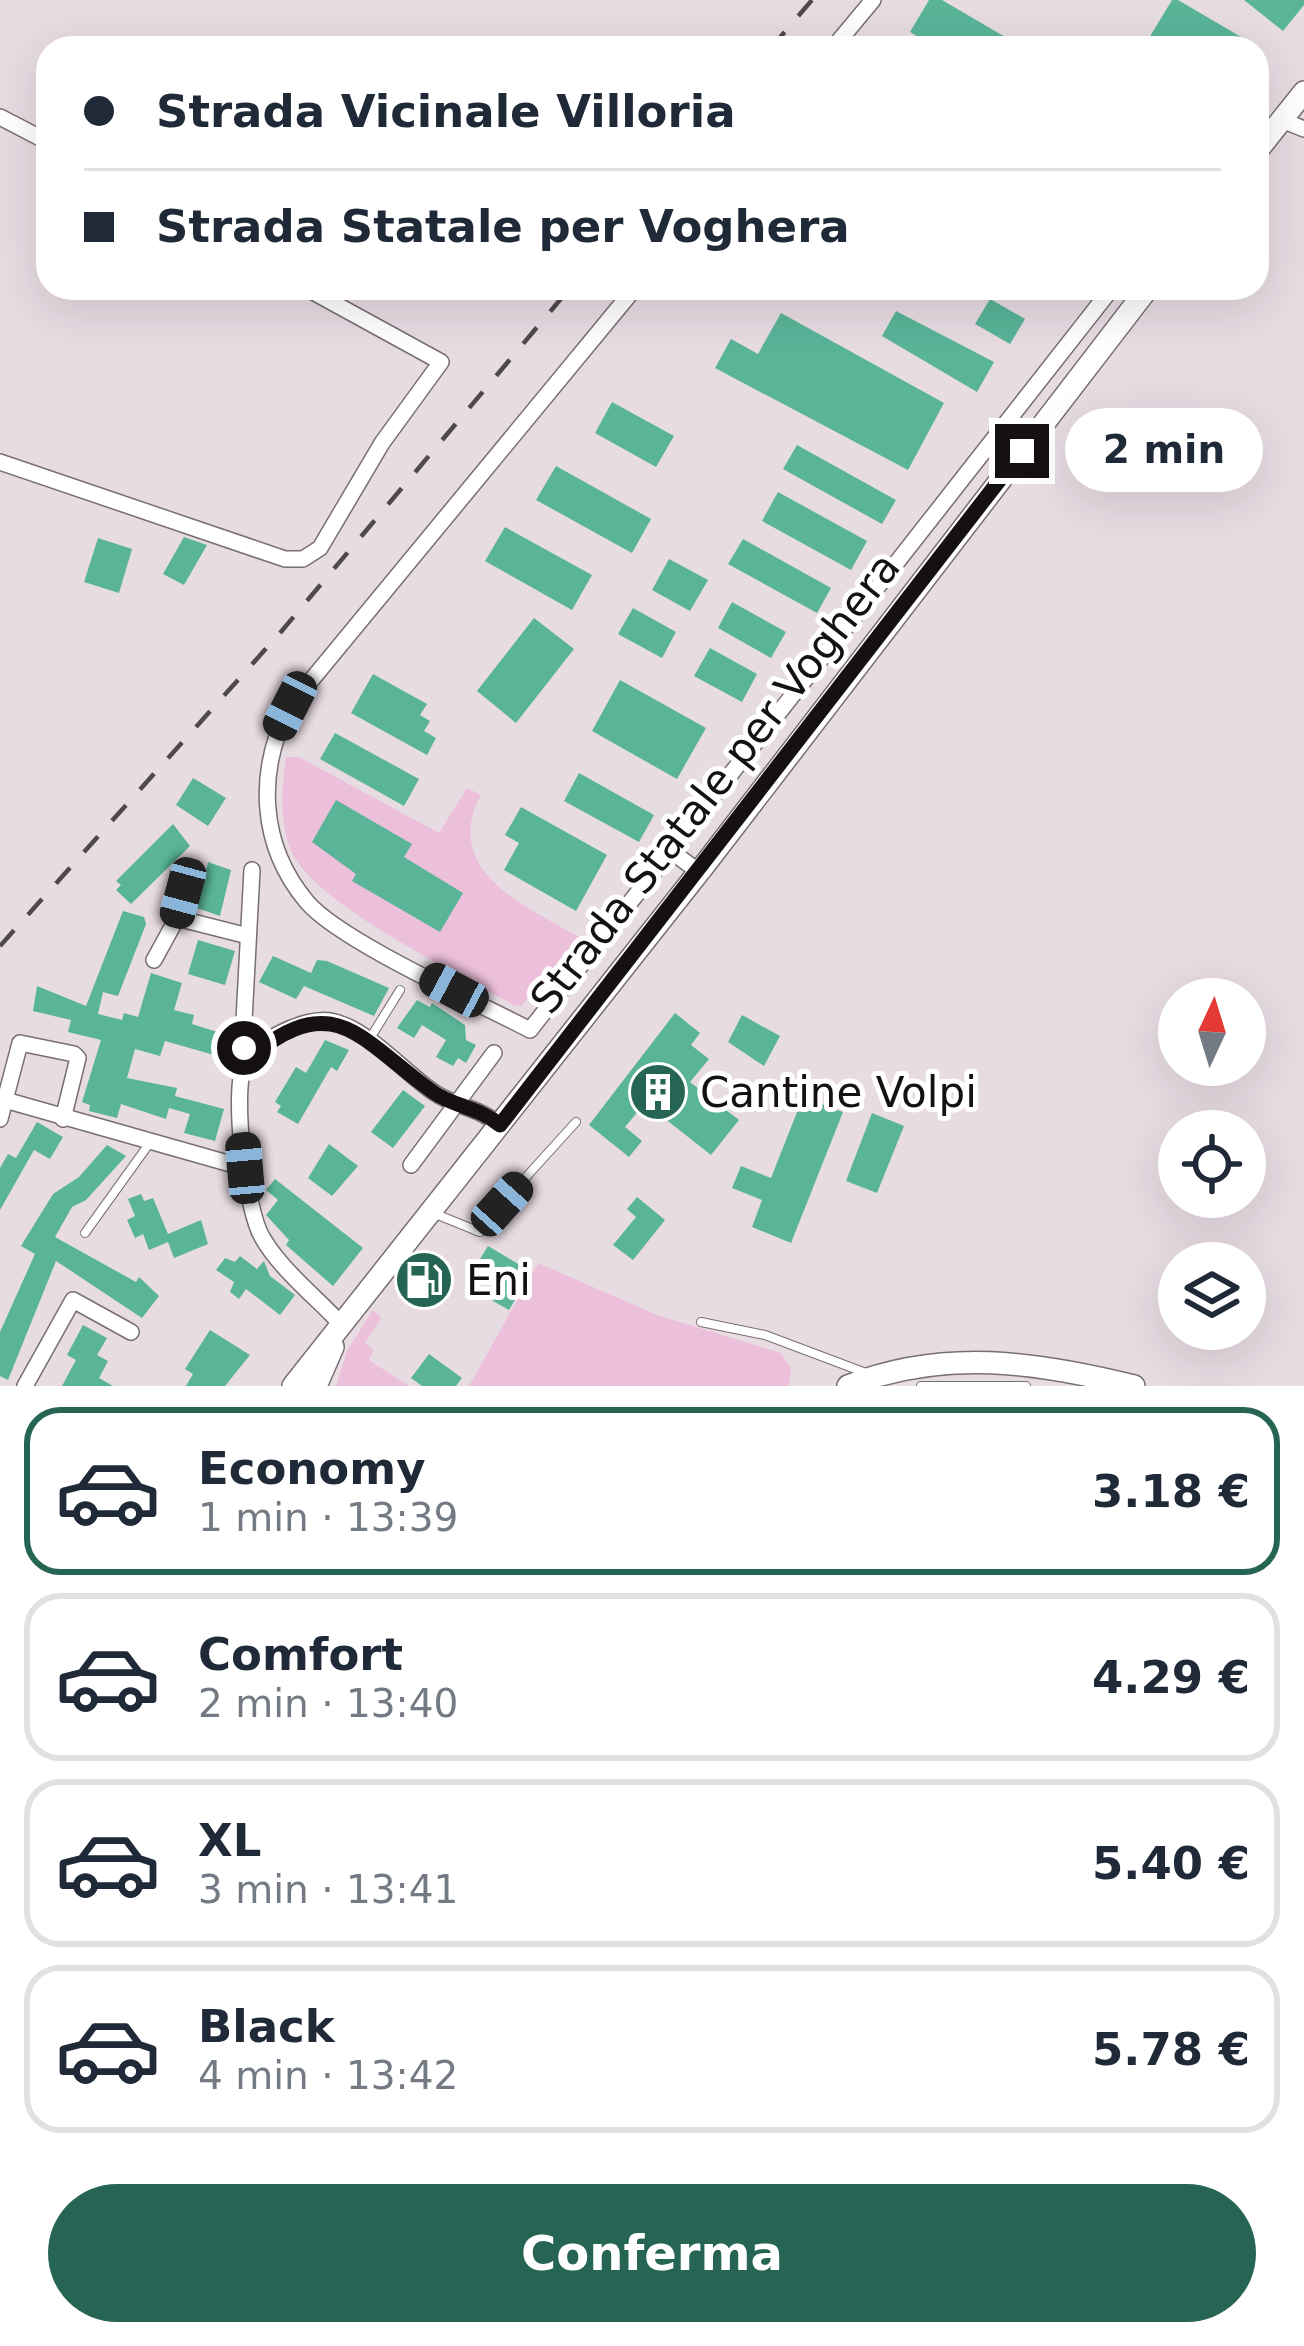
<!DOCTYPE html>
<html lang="it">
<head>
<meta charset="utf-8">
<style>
	:root { --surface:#fff; --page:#f2f2f3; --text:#1f2937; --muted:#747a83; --line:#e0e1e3; --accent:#266553 }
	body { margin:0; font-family:"DejaVu Sans",sans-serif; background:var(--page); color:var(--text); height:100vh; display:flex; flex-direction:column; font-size:45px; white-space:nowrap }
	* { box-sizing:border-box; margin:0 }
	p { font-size:39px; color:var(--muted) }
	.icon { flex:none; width:66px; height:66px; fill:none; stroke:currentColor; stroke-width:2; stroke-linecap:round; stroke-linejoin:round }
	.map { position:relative; height:1386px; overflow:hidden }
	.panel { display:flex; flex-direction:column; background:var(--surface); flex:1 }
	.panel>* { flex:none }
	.banner { position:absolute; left:36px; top:36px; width:1233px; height:264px; border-radius:36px; box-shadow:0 12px 48px #0002; display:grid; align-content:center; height:264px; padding:0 48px; background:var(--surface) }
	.needle { width:78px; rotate:4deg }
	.controls { position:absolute; left:1158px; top:978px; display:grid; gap:24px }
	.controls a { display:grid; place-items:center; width:108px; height:108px; border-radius:50%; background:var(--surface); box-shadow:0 12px 48px #0002; font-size:60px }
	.end { position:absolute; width:54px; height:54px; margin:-27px; border:15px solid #141013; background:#fff; box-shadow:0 0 0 6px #fff }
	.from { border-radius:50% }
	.bubble { position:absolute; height:84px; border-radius:42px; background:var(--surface); box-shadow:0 12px 48px #0002; font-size:39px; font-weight:700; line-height:84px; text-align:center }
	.car { position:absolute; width:36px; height:72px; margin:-36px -18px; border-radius:15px; box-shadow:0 0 9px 3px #0007; background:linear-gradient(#222 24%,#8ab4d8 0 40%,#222 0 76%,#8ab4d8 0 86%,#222 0) }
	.banner b { display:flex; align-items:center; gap:42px; height:114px; font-size:45px }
	.banner b+b { border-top:3px solid var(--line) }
	.banner i { width:30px; height:30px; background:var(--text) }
	ul { padding:21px 0 0; list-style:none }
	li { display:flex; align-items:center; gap:36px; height:168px; margin:0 24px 18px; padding:0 24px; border:6px solid var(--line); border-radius:36px }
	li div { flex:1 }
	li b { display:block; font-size:45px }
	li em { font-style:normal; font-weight:700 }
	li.active { border-color:var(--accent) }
	li>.icon { width:108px; height:108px; stroke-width:1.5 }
	.action { display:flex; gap:24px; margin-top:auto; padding:24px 48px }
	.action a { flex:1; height:138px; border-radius:72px; background:var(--accent); color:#fff; font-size:48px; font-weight:700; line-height:138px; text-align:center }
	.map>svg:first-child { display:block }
	.green { fill:#ecbfda }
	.building { fill:#59b498 }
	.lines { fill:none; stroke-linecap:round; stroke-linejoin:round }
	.service-casing { stroke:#786e73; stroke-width:10 }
	.minor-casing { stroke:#786e73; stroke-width:18 }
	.secondary-casing { stroke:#786e73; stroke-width:24 }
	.service { stroke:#fff; stroke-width:8 }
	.minor { stroke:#fff; stroke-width:15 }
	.secondary { stroke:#fff; stroke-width:21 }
	.rail { stroke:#4f494d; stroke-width:4.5; stroke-dasharray:21 21; stroke-linecap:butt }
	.route { stroke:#141013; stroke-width:15 }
	.labels { text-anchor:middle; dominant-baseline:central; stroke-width:10; stroke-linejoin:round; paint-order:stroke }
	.street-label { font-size:42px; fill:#141013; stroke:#fff }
	.poi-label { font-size:42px; fill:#141013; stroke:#fff; text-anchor:start }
</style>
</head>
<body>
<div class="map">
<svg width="1304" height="1386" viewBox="0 0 1304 1386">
	<rect width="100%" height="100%" fill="#e8dce3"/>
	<g class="green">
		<path d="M 286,757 L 299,757 L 439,833 L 467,788 L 481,795 C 440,871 527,907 581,938 L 521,1006 L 513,1005 C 459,973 315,905 291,851 C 279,822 282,787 286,757 Z"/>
		<polygon points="538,1263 657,1315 781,1353 791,1368 789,1386 469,1386"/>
		<polygon points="373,1310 381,1318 365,1343 374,1350 369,1360 409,1386 336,1386 347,1351"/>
	</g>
	<g class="building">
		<polygon points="929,0 942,0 1024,48 937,48 910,32"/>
		<polygon points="1172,0 1178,0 1260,48 1143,48"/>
		<polygon points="1244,0 1304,0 1304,5 1283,31"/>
		<polygon points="990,299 1025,319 1010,344 975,324"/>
		<polygon points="896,311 994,362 977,392 882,336"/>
		<polygon points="781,313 944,403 908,470 715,368 731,339 758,354"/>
		<polygon points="612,402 674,436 656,467 595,433"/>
		<polygon points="797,445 896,500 882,524 783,469"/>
		<polygon points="556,466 651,519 632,553 536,500"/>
		<polygon points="778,492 867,541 851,570 762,521"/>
		<polygon points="505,527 592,575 572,610 485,561"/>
		<polygon points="184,537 207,545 184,585 163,574"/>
		<polygon points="98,538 132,549 119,593 84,582"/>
		<polygon points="743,539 831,588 817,613 728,564"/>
		<polygon points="669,559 708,580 690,611 652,590"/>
		<polygon points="732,602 786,632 771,658 718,628"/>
		<polygon points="633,608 676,632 662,658 618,634"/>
		<polygon points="534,618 574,649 516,723 477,691"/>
		<polygon points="710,648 757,674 742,702 694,676"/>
		<polygon points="373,674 427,704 420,715 430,721 424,731 436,738 427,755 351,713"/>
		<polygon points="620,680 706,728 677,779 592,731"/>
		<polygon points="335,733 419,779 404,806 320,759"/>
		<polygon points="579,773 654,815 639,842 564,801"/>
		<polygon points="193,778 226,798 208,826 176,805"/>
		<polygon points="336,800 412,844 404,857 463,893 440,932 352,881 356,874 312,842"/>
		<polygon points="521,807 607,855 576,911 504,870 519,843 505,835"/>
		<polygon points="173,824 190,846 131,904 116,890 121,885 116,881"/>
		<polygon points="208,862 231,870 220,916 197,908"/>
		<polygon points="123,911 144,917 146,924 118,996 103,992 98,1014 122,1020 124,1013 138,1017 151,973 182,983 174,1010 194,1015 192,1024 227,1035 221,1057 165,1041 160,1056 135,1049 127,1078 177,1088 175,1096 224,1109 215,1141 184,1133 190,1114 169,1108 166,1119 121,1104 117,1118 89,1111 90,1105 82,1102 101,1040 68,1032 71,1020 33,1011 37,986 86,1006"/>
		<polygon points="198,940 235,951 225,985 188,974"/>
		<polygon points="273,956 311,973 317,960 327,961 389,988 374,1016 304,986 296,999 259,982"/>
		<polygon points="417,1000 430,1007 432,1003 465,1025 466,1040 476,1045 466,1063 458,1058 453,1066 436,1057 446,1040 422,1025 414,1038 397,1028"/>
		<polygon points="675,1013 700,1033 691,1045 709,1059 690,1082 739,1120 711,1155 645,1103 625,1127 642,1141 629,1157 589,1125"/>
		<polygon points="742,1015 780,1036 764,1066 728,1042"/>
		<polygon points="325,1040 349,1050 337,1071 331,1067 298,1124 277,1112 281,1106 275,1102 296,1067 306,1073"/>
		<polygon points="403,1090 425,1106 393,1148 371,1132"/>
		<polygon points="803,1097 843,1112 791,1243 752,1227 762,1200 732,1188 741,1166 771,1178"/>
		<polygon points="872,1113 904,1126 877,1193 846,1181"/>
		<polygon points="37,1122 63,1137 50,1159 34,1150 0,1210 0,1168 8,1154 16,1158"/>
		<polygon points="329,1144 358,1166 332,1196 308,1178"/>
		<polygon points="107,1145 126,1156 86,1200 72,1207 55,1237 136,1282 139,1277 159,1296 142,1318 56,1261 8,1380 0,1376 0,1332 35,1254 21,1246 53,1194 79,1177"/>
		<polygon points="275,1179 363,1248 333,1286 286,1245 289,1240 266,1215 278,1200 266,1190"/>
		<polygon points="141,1194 144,1201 153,1198 168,1234 201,1220 208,1244 174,1258 168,1242 149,1250 143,1234 135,1238 127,1220 135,1216 128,1199"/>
		<polygon points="637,1197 665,1220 633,1260 613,1245 636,1217 627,1209"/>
		<polygon points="488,1246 520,1265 515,1273 527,1280 509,1310 493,1301 503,1284 475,1267"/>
		<polygon points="240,1256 257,1269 264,1261 270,1276 295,1295 280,1315 246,1289 239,1299 230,1292 234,1282 216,1270 225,1258 235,1262"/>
		<polygon points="83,1325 107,1338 97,1355 108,1361 99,1378 113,1386 62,1386 76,1360 67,1355"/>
		<polygon points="210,1330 250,1355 225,1386 186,1386 193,1374 185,1369"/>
		<polygon points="429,1354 462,1378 456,1386 422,1386 411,1378"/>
	</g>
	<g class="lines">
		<defs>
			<g id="service">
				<polyline points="369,1040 400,990"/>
				<polyline points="433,1213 480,1232"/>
				<polyline points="477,1231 576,1122"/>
				<polyline points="85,1233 149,1144"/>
				<polyline points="701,1322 765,1335 866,1373"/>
				<polyline points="921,1386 1026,1386"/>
			</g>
			<g id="minor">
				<polyline points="833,48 873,0"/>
				<polyline points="0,117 48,142"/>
				<polyline points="1282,120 1304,129"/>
				<path d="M 635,288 L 290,706 C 256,771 259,845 307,902 C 340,941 479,1003 530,1030 L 1112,288"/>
				<polyline points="0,462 285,559 303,559 320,548 382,443 441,362 306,288"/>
				<polyline points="671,851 699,872"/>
				<polyline points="177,918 190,868"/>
				<polyline points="154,960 177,918 248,936"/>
				<polyline points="249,1058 243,1039 252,870"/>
				<polyline points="5,1100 20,1043 74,1054 78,1058 63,1119"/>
				<polyline points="0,1119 5,1100 245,1168"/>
				<polyline points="411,1165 494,1053"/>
				<path d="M 342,1325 C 317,1298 280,1269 262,1237 C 246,1210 232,1095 244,1066 C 255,1041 304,1017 330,1021 C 367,1027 404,1073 435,1093 C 456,1107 479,1107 499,1125"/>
				<polyline points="25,1386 73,1300 131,1332"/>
			</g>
			<g id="secondary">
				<polyline points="1257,151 1304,92"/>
				<polyline points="293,1386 706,863 1148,288"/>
				<polyline points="316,1386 333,1347"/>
				<path d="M 848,1386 C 943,1348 1037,1362 1134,1386"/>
			</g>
		</defs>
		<use href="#service" class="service-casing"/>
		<use href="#minor" class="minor-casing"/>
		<use href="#secondary" class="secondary-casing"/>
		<use href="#service" class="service"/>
		<use href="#minor" class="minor"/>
		<use href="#secondary" class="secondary"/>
		<g class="rail">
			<polyline points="771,48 812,0"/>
			<polyline points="0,946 280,633 570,288"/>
		</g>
	</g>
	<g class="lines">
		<path class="route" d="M 244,1048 L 249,1058 C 335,987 359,1039 433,1092 C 454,1107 479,1107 500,1125 L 1022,451"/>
	</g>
	<defs>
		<symbol id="building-disc" viewBox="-11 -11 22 22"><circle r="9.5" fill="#266553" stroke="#fff"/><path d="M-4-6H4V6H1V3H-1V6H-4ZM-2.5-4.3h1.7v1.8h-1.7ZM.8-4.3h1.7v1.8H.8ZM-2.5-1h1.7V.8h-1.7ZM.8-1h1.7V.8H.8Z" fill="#fff"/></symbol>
		<symbol id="fuel-disc" viewBox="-11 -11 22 22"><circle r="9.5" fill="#266553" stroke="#fff"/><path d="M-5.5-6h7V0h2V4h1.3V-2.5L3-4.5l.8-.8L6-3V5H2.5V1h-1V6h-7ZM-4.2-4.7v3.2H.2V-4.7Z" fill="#fff"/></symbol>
	</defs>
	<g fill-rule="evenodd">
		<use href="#building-disc" x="625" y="1059" width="66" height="66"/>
		<use href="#fuel-disc" x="391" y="1247" width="66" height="66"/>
	</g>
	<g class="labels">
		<g class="street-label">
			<text transform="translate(715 783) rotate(-52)">Strada Statale per Voghera</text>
		</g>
		<g class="poi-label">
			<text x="700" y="1092">Cantine Volpi</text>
			<text x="466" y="1280">Eni</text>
		</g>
	</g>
</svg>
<div class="controls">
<a><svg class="needle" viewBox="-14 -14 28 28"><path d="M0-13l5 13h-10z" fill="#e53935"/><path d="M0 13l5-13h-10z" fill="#747a83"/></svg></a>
<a><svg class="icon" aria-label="locate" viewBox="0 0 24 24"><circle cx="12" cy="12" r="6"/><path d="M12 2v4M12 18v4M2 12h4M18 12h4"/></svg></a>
<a><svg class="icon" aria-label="layers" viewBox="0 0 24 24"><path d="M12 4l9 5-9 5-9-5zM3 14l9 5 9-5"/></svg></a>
</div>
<i class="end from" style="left:244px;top:1048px"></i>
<i class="end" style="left:1022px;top:451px"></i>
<div class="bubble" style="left:1065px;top:408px;width:198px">2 min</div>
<i class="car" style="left:290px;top:706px;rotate:207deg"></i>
<i class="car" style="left:183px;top:893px;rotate:195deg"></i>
<i class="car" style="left:454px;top:990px;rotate:298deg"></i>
<i class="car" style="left:245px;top:1168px;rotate:355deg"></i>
<i class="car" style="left:502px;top:1204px;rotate:42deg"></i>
<div class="banner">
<b><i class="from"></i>Strada Vicinale Villoria</b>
<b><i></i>Strada Statale per Voghera</b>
</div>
</div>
<section class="panel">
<ul>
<li class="active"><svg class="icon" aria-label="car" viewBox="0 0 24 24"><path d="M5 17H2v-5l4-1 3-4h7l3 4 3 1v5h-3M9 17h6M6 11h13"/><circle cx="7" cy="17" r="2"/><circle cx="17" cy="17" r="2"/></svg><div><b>Economy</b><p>1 min · 13:39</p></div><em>3.18 €</em></li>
<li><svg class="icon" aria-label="car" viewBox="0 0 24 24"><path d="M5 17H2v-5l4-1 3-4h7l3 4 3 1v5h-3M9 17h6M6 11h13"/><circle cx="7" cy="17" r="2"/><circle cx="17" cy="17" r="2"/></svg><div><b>Comfort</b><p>2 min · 13:40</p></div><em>4.29 €</em></li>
<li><svg class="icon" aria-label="car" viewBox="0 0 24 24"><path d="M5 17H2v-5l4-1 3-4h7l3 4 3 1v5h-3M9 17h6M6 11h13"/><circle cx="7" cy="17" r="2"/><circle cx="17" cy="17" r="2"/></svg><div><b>XL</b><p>3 min · 13:41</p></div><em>5.40 €</em></li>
<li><svg class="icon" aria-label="car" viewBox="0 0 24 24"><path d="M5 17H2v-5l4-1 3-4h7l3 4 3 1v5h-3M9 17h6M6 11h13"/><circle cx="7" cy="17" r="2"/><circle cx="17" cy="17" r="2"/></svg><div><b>Black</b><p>4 min · 13:42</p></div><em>5.78 €</em></li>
</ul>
<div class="action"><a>Conferma</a></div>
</section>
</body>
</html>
